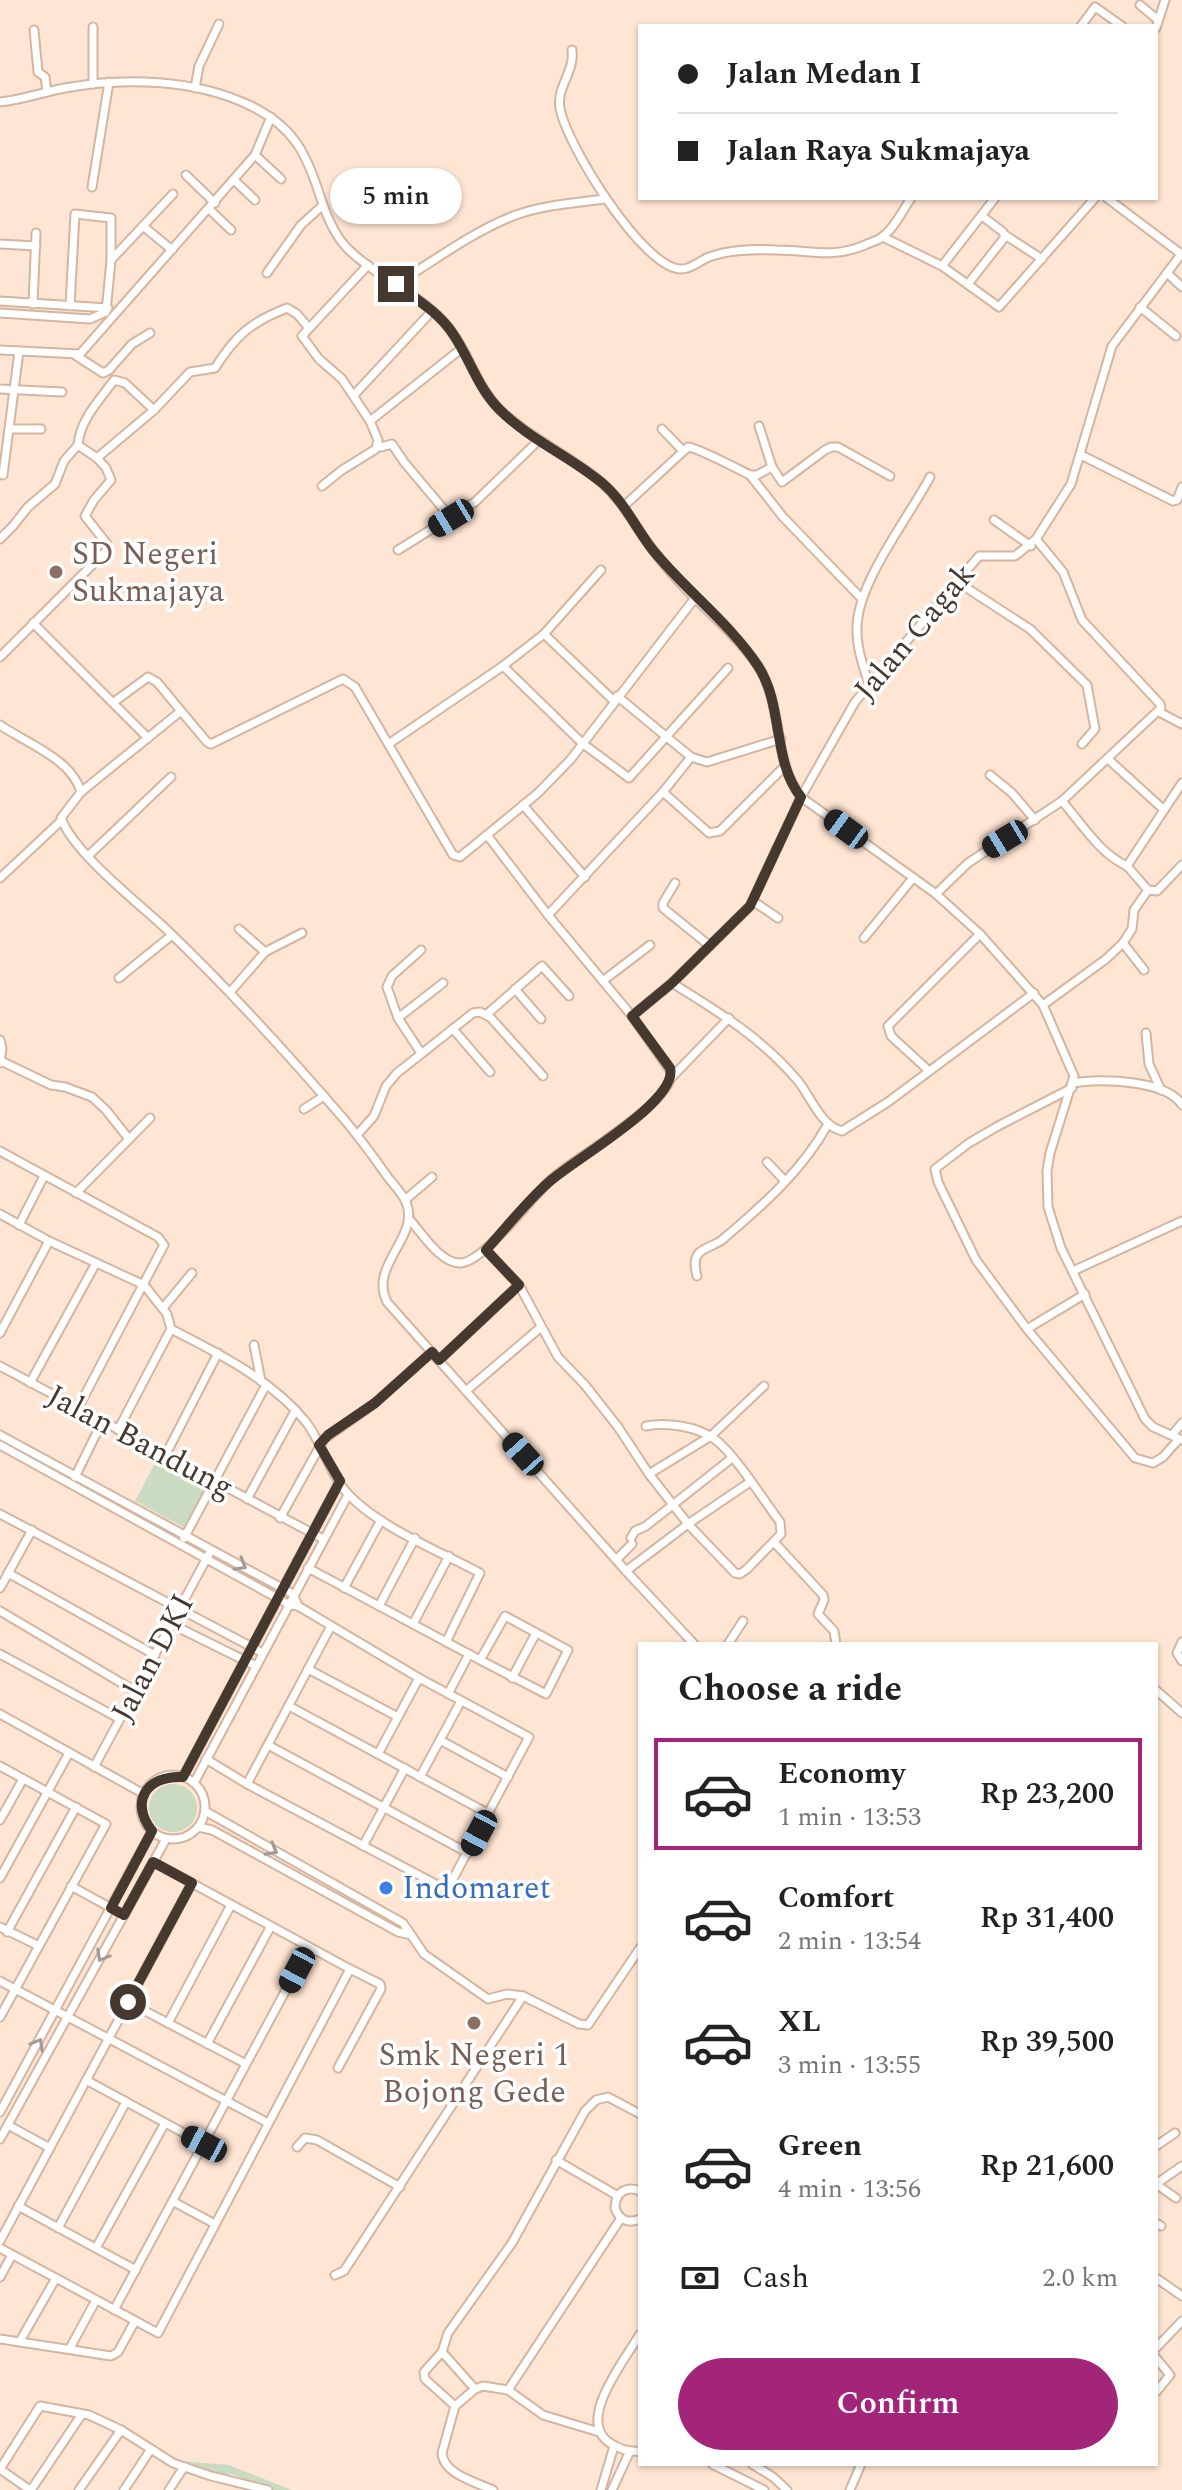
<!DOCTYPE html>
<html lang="en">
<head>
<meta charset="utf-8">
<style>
	:root { --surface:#fff; --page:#f2f2f2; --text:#222; --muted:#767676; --line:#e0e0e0; --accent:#a22579 }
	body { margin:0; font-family:Spectral,serif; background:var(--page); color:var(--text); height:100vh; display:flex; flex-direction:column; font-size:30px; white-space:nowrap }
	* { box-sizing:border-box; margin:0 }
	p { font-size:26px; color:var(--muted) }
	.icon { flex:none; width:44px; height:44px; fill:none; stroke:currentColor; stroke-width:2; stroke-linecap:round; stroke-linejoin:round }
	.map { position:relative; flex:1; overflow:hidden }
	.details { position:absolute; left:638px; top:1642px; width:520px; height:824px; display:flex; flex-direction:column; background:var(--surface); border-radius:0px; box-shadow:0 2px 6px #0004 }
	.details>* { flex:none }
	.hud { position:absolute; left:638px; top:24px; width:520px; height:176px; border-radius:0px; box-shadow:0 2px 6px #0004; display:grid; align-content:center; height:176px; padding:0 40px; background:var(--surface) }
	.end { position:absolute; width:36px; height:36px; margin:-18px; border:10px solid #45382f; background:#fff; box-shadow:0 0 0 4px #fff }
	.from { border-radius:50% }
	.bubble { position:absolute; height:56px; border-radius:28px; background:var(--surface); box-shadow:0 2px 6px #0004; font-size:26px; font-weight:600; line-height:56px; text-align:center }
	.car { position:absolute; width:24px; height:48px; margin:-24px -12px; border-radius:10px; box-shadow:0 0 6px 2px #0007; background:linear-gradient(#222 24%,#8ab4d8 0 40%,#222 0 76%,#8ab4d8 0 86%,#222 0) }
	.hud b { display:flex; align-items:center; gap:28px; height:76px; font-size:30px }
	.hud b+b { border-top:2px solid var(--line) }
	.hud i { width:20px; height:20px; background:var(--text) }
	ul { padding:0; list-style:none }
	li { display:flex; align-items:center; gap:24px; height:112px; margin:0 16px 12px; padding:0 24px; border:4px solid transparent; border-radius:0px }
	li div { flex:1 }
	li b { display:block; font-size:30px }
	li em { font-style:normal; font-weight:600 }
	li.active { border-color:var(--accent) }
	li>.icon { width:72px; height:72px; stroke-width:1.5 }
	h2 { padding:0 40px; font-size:36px; line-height:96px }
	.pay { display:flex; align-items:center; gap:20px; height:88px; padding:0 40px; font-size:30px }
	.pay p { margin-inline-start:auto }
	.primary-button { display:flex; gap:16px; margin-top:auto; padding:16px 40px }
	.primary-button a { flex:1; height:92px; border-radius:48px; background:var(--accent); color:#fff; font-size:32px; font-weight:600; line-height:92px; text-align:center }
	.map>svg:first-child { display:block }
	.green { fill:#cbdbc1 }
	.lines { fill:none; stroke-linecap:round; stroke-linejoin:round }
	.minor-casing { stroke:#d4b59f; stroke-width:11 }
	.minor { stroke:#fff; stroke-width:7 }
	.oneway { stroke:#a29c97 }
	.route { stroke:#45382f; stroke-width:10 }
	.education-dot { fill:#8d6e63; stroke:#fff; stroke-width:3 }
	.shop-dot { fill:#3f7fe0; stroke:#fff; stroke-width:3 }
	.labels { text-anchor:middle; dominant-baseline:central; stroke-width:7; stroke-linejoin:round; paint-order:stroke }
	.education-label { font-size:32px; fill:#785e54; stroke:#fff; text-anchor:start }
	.street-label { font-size:32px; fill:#45382f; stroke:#fff }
	.shop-label { font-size:32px; fill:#366cbe; stroke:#fff; text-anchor:start }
</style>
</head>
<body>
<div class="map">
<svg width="1182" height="2490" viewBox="0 0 1182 2490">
	<rect width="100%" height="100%" fill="#ffe5d3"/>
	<g class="green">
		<polygon points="160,1454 212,1481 187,1529 135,1501"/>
		<circle cx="173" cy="1808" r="24"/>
		<polygon points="181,2461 229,2465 292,2490 274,2490 231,2474 221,2476"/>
	</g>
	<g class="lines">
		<defs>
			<g id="minor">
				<polyline points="1140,5 1158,20"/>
				<polyline points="1081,26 1095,7 1122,26"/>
				<polyline points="1156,28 1165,0"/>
				<polyline points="34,30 38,72 45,77 47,92"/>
				<path d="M 572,50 C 575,72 556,87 560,108 C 565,142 644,271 682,269 C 691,269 701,260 709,257 C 730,249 754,249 776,250 C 810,250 832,259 865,245 C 870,242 878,241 882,237 C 894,229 903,210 911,198"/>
				<polyline points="93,84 93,27"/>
				<polyline points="195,88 199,66 219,24"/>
				<path d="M 0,102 C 22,100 43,92 65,88 C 124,77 194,79 249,105 C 293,126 306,152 320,196 C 326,215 334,235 348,249 C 378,279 422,294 448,327 C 469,352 475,384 499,409 C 530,439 570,455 602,483 C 624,502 635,527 653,550 C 666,567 681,585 697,600 C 718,621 741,641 758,666 C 784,706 772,760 801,797 L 936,894 L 980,934 L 1043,1005 L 1074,1076 L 1050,1153 L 1047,1171 L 1048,1207 L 1061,1248 L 1145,1419 L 1153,1427 L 1182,1440"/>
				<polyline points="255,155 281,179"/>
				<polyline points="186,175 215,203"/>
				<polyline points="234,180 255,200"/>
				<polyline points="92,187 109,82"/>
				<polyline points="1107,198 1181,254"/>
				<polyline points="209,209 231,230"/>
				<polyline points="143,226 173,194"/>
				<polyline points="1005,235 1042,259"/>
				<polyline points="883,237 942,266 999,307 1095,198"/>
				<polyline points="0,244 36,246"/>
				<polyline points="111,260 143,226 172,250"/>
				<polyline points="368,265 302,336 319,359 342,379 370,421 461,349"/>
				<polyline points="942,266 995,198"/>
				<polyline points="267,273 301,225 323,205"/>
				<polyline points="1167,273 1182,287"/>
				<path d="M 396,284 C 434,261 472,232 513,216 C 542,205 574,203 604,199"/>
				<polyline points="968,284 1005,237 1003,232 982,216"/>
				<polyline points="0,301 108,308"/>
				<polyline points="33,304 36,233"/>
				<polyline points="1140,307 1176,336"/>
				<polyline points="0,313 90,319 106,312 111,260 111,218 75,214 70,306"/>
				<polyline points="0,350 80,354 255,155 271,117"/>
				<polyline points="75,355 103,373 109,370 132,344 150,333"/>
				<polyline points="0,389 62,392"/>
				<polyline points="354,395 432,311"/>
				<polyline points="759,426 772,467"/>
				<polyline points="9,429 41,429"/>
				<polyline points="662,429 683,451"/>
				<polyline points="378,444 381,447 392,444 404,462 451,518"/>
				<polyline points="1081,455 1173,501 1177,500 1182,487"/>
				<path d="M 97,458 L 78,445 C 80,419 100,400 114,380 L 125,383 L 154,410"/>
				<polyline points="3,475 19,351"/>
				<polyline points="750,475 783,517 862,599"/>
				<polyline points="322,486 342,470 376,449 378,440 370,421"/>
				<path d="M 624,506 L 688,447 C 698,448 738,469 750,475 L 757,475 L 772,467 L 782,482 L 825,450 L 831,447 L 838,447 L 890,476"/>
				<polyline points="994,520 1031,546"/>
				<polyline points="0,539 13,526 28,507 55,484 64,461 78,445"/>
				<polyline points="398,550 475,502 538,441"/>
				<polyline points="956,581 1030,629 1087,685 1095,729 1082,744"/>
				<polyline points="33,623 148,738"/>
				<polyline points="544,634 601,570"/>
				<path d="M 0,657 L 106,551 L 107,544 L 85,516 L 94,500 L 111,480 L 106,468 L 97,458 L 154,410 L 190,372 L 215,368 C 235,336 251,322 287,308 L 297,314 L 308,327"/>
				<polyline points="503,666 582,743 629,778 728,668"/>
				<path d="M 869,685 C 864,668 857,650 857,631 C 855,585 908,519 930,477"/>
				<polyline points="617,696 691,757 663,792 548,915 632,1016 672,983 750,906 801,797 855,702 979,556 1015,556 1036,539 1071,484 1112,346 1182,253"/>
				<polyline points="114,702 148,677 157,682 181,711"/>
				<polyline points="1159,712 1182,724"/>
				<path d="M 0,725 C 26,743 72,759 81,792"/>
				<polyline points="390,743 503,666 544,634 614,701"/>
				<polyline points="691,757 707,762 781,739"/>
				<polyline points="1108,759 1163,809"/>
				<polyline points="990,775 1012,793 1035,820"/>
				<polyline points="663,792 709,833 720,831 785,766"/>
				<path d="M 1062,801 C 1081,823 1100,854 1127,866"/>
				<polyline points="523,805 585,877"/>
				<polyline points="487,835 548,915"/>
				<polyline points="88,856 171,777"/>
				<polyline points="0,878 62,820"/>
				<polyline points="675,883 663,903 663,908 710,946"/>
				<polyline points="1148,890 1157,891 1182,865"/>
				<polyline points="936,894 968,863 1062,801 1161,708 1160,704 1082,620 1063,572 1036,539"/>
				<polyline points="753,901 778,918"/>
				<polyline points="239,929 265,952"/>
				<polyline points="864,938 913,878"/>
				<polyline points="1144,970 1123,943 1132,929 1134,910 1148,890 1127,866 1182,783"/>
				<polyline points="119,978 172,935"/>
				<polyline points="604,980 650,945"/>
				<path d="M 672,983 C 719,1012 762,1038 798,1081 C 811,1097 821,1126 842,1131 L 888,1102 L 1034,993"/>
				<polyline points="515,989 541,1019"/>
				<polyline points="231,991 265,952 302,933"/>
				<polyline points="1043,1005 1106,959 1123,943"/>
				<polyline points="486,1015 542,966 569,996"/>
				<polyline points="398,1018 443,983"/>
				<polyline points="453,1029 490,1072"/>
				<polyline points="1146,1033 1149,1064 1161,1090"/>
				<polyline points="0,1040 2,1048 0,1063"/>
				<polyline points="421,1053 398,1018 387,987 392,976 421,950"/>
				<polyline points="1,1061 51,1085 65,1087 92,1097 106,1110 129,1139"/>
				<polyline points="928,1070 891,1036 888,1026 980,934"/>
				<polyline points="671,1078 729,1018"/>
				<path d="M 1074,1083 C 1100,1078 1167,1080 1182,1105"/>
				<polyline points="1072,1088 998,1126 969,1143 935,1169 938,1182 976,1260 1027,1329 1135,1458 1153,1463 1163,1457 1179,1439"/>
				<polyline points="304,1109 324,1096"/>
				<polyline points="357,1135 374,1116 386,1086 397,1073 473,1013 480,1012 490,1017 543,1076"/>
				<polyline points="0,1151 158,1237 164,1245 78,1408"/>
				<polyline points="767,1162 785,1181"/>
				<polyline points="76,1193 150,1118"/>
				<polyline points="405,1200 432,1177"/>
				<path d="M 0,1214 L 49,1241 L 144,1285 L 167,1314 L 171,1329 C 218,1353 272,1380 306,1422 C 323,1444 330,1476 349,1495 C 379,1527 441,1552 480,1573 L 446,1642"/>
				<path d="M 410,1220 C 422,1233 440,1263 460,1263 C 484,1263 532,1195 554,1177 C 580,1155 669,1105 672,1073 L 632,1016"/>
				<polyline points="19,1225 44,1176"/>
				<polyline points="486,1250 519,1285 558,1357 585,1385 618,1427 649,1474 711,1436 764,1386"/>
				<polyline points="1073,1271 1182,1221"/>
				<path d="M 697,1276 C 695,1268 693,1258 700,1252 C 706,1247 715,1245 722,1240 C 761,1207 803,1170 828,1124"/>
				<polyline points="163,1308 192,1273"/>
				<polyline points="1027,1329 1085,1294"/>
				<polyline points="0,1333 49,1241"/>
				<polyline points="254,1345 261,1381"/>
				<polyline points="439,1360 519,1285"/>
				<polyline points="0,1366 323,1539"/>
				<polyline points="30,1383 96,1263"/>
				<polyline points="466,1391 541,1327"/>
				<path d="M 646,1426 C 666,1422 695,1426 713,1438 C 733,1451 764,1501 780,1522 L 781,1534 L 747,1569 L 740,1574 L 735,1573 L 688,1524 L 649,1474"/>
				<polyline points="118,1430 171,1329"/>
				<polyline points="0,1435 293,1594 298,1606"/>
				<polyline points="1172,1435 1182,1423"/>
				<polyline points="0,1445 290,1605 298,1606 419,1678 529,1737 447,1890 247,1784 206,1759"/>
				<polyline points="166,1454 218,1353"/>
				<polyline points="75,1477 102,1422"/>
				<polyline points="247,1499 295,1411"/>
				<polyline points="0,1514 263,1653"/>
				<polyline points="280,1518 324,1439 375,1403 432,1352"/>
				<polyline points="184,1538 266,1385"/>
				<polyline points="631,1538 635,1531 646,1526 732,1458"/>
				<polyline points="774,1542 823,1595 824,1600 818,1614 834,1631 836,1644"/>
				<polyline points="617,1559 632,1544"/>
				<polyline points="308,1568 480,1660 505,1616 568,1650 546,1694 480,1660"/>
				<polyline points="626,1571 688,1524 750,1482"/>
				<polyline points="8,1573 155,1655"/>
				<polyline points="0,1588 32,1530"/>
				<polyline points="344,1588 381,1520"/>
				<polyline points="379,1606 415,1538"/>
				<polyline points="0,1611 135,1691"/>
				<polyline points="171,1624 256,1666"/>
				<polyline points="413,1624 449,1556"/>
				<polyline points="1182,1642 1177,1653 1182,1661"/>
				<path d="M 694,1644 L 626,1571 L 387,1302 C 368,1264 423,1236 405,1200 C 401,1192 393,1184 387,1176 C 373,1156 359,1137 343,1118 C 286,1052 228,988 165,928 C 136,901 74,853 61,818 L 81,792 L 181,711 L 207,742 L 211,744 L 343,679 L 355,687 L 453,855 L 460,857 L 538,793 L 571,759 L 695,598"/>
				<polyline points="728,1644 743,1621"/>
				<polyline points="0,1654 120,1719"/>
				<polyline points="308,1669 398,1717"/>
				<polyline points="512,1678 536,1633"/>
				<polyline points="1156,1690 1182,1713"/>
				<polyline points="448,1694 469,1654"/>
				<polyline points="289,1706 489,1814"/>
				<polyline points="0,1714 144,1794"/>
				<polyline points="440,1740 508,1777"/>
				<polyline points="268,1745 468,1853"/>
				<polyline points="378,1754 419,1678"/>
				<polyline points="0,1766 106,1824 0,2017"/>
				<polyline points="94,1767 209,1554"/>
				<circle cx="173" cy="1807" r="32"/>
				<polyline points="183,1777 340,1481"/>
				<polyline points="420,1777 461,1701"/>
				<polyline points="194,1783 348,1495"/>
				<polyline points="247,1784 331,1626"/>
				<polyline points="205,1811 403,1923 424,1954 488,1999 507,1994 523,1996 579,2024 588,2025 640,1948"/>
				<polyline points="0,1820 23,1779"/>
				<polyline points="198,1827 212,1830 398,1932 411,1935"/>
				<polyline points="363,1846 405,1768"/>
				<polyline points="0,1878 69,1753"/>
				<polyline points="71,1886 124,1915"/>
				<polyline points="0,1927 39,1946"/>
				<polyline points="7,1932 76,1807"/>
				<polyline points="0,1981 268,2123"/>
				<polyline points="128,2002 246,2064"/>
				<polyline points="168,2023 231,1905"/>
				<polyline points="207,2044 271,1926"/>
				<polyline points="338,2068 381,1989 380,1984 350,1969"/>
				<polyline points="86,2080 204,2144"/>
				<polyline points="0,2112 152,1831"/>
				<polyline points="8,2125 50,2148"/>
				<polyline points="0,2139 166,1839"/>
				<polyline points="1156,2146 1175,2133"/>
				<polyline points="297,2147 305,2138 317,2140 400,2187"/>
				<polyline points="556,2160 618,2196"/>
				<polyline points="1156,2184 1182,2166"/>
				<polyline points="1156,2184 1176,2198"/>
				<path d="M 640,2191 C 626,2185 615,2193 615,2208 C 619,2220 628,2224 640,2219"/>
				<polyline points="174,2202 215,2224"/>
				<polyline points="18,2206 136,2270"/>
				<polyline points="1156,2223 1161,2226"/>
				<polyline points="58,2228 126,2102"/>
				<polyline points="0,2241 192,1883"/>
				<polyline points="0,2248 158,2333 350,1969 153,1862"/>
				<polyline points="96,2248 165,2123"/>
				<polyline points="335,2275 344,2271 523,1996"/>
				<polyline points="0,2277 12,2255"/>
				<polyline points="1156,2278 1182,2296"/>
				<polyline points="114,2310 309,1947"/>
				<path d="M 640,2334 C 625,2360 575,2421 610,2443 C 619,2449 630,2452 640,2451"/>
				<polyline points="0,2339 111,2356 118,2352 135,2321"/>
				<polyline points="20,2341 56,2278"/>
				<polyline points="70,2348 96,2300"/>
				<polyline points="1156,2348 1182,2321"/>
				<polyline points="442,2352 475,2389"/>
				<polyline points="1156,2358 1170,2375 1156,2392"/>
				<polyline points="508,2390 621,2218"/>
				<polyline points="455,2406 425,2379 424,2372 442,2352 448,2333 512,2243 585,2111 596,2100 608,2097 640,2114"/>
				<polyline points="712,2464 764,2490"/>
				<polyline points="752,2464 773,2477 787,2490"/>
				<polyline points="30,2490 0,2469 40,2406 89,2415 121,2430 173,2463 211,2476 268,2490"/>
				<polyline points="31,2490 82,2414"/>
				<polyline points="79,2490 121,2430"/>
				<polyline points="124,2490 151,2449"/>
				<polyline points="169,2490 184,2467"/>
				<path d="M 493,2490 C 476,2482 443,2474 442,2453 L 455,2406 L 475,2389 L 483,2386 L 508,2390 L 543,2415 L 599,2432"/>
				<polyline points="601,2490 614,2446"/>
				<polyline points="612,2490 630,2451"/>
				<polyline points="850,2490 861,2464"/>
			</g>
		</defs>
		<use href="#minor" class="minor-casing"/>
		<use href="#minor" class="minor"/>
	</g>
	<defs><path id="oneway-chevron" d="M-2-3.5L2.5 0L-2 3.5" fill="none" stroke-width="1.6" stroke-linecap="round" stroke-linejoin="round" transform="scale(2)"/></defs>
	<g class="oneway">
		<use href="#oneway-chevron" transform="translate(241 1565) rotate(30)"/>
		<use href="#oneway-chevron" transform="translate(272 1850) rotate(29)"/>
		<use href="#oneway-chevron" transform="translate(102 1956) rotate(119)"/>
		<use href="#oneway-chevron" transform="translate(38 2044) rotate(-61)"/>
	</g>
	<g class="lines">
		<path class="route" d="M 128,2002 L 192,1883 L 153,1862 L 124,1915 L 111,1908 L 152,1831 C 129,1801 147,1775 183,1777 L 340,1481 L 319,1445 L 328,1435 L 375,1403 L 432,1352 L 439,1360 L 519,1285 L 486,1250 C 507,1227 526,1202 549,1182 C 573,1160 679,1101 670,1068 L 632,1016 L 672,983 L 750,906 L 801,797 C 772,761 784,706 758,666 C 730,623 685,590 652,549 C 635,527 624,501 601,482 C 568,455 528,439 498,408 C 476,385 469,356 451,331 C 437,311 414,298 396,284"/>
	</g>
	<g class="education-dot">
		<circle cx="56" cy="572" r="8"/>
		<circle cx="474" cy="2023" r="8"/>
	</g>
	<circle class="shop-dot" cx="386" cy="1888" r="8"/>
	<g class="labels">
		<g class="education-label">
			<text x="72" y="554">SD Negeri<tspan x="72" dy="37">Sukmajaya</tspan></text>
			<text x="474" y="2055" text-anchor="middle">Smk Negeri 1<tspan x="474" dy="37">Bojong Gede</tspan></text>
		</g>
		<g class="street-label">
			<text transform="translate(915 632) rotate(-50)">Jalan Cagak</text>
			<text transform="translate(140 1442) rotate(28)">Jalan Bandung</text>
			<text transform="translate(153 1658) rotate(-62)">Jalan DKI</text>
		</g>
		<g class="shop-label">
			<text x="402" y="1888">Indomaret</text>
		</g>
	</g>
</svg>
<i class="end from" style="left:128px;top:2002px"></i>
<i class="end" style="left:396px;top:284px"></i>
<div class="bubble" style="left:330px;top:168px;width:132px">5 min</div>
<i class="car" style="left:451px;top:518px;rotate:239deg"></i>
<i class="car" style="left:846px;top:829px;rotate:306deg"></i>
<i class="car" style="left:1005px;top:839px;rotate:239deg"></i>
<i class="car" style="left:523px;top:1454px;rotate:318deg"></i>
<i class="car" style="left:479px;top:1833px;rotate:208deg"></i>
<i class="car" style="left:297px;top:1970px;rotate:208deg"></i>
<i class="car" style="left:204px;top:2144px;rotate:298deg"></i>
<div class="hud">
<b><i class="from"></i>Jalan Medan I</b>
<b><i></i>Jalan Raya Sukmajaya</b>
</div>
<section class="details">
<h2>Choose a ride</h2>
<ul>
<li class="active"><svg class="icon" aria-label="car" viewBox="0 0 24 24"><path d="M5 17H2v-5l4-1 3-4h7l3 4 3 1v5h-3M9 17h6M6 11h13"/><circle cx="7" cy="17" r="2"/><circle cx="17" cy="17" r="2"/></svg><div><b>Economy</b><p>1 min · 13:53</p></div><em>Rp 23,200</em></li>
<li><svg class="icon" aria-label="car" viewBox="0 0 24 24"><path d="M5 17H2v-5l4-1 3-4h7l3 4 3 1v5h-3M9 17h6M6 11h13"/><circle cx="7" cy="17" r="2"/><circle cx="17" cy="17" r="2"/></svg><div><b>Comfort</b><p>2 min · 13:54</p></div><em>Rp 31,400</em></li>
<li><svg class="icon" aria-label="car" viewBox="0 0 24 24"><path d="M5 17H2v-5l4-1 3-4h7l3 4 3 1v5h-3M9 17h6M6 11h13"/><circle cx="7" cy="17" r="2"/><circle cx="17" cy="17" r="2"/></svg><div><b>XL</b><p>3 min · 13:55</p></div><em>Rp 39,500</em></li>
<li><svg class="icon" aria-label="car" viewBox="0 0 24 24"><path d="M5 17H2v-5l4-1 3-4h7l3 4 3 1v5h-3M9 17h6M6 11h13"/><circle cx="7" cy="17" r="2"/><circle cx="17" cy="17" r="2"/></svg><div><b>Green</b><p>4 min · 13:56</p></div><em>Rp 21,600</em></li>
</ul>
<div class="pay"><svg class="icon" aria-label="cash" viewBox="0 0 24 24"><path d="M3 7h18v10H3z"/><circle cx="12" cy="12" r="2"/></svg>Cash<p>2.0 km</p></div>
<div class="primary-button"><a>Confirm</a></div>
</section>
</div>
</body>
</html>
